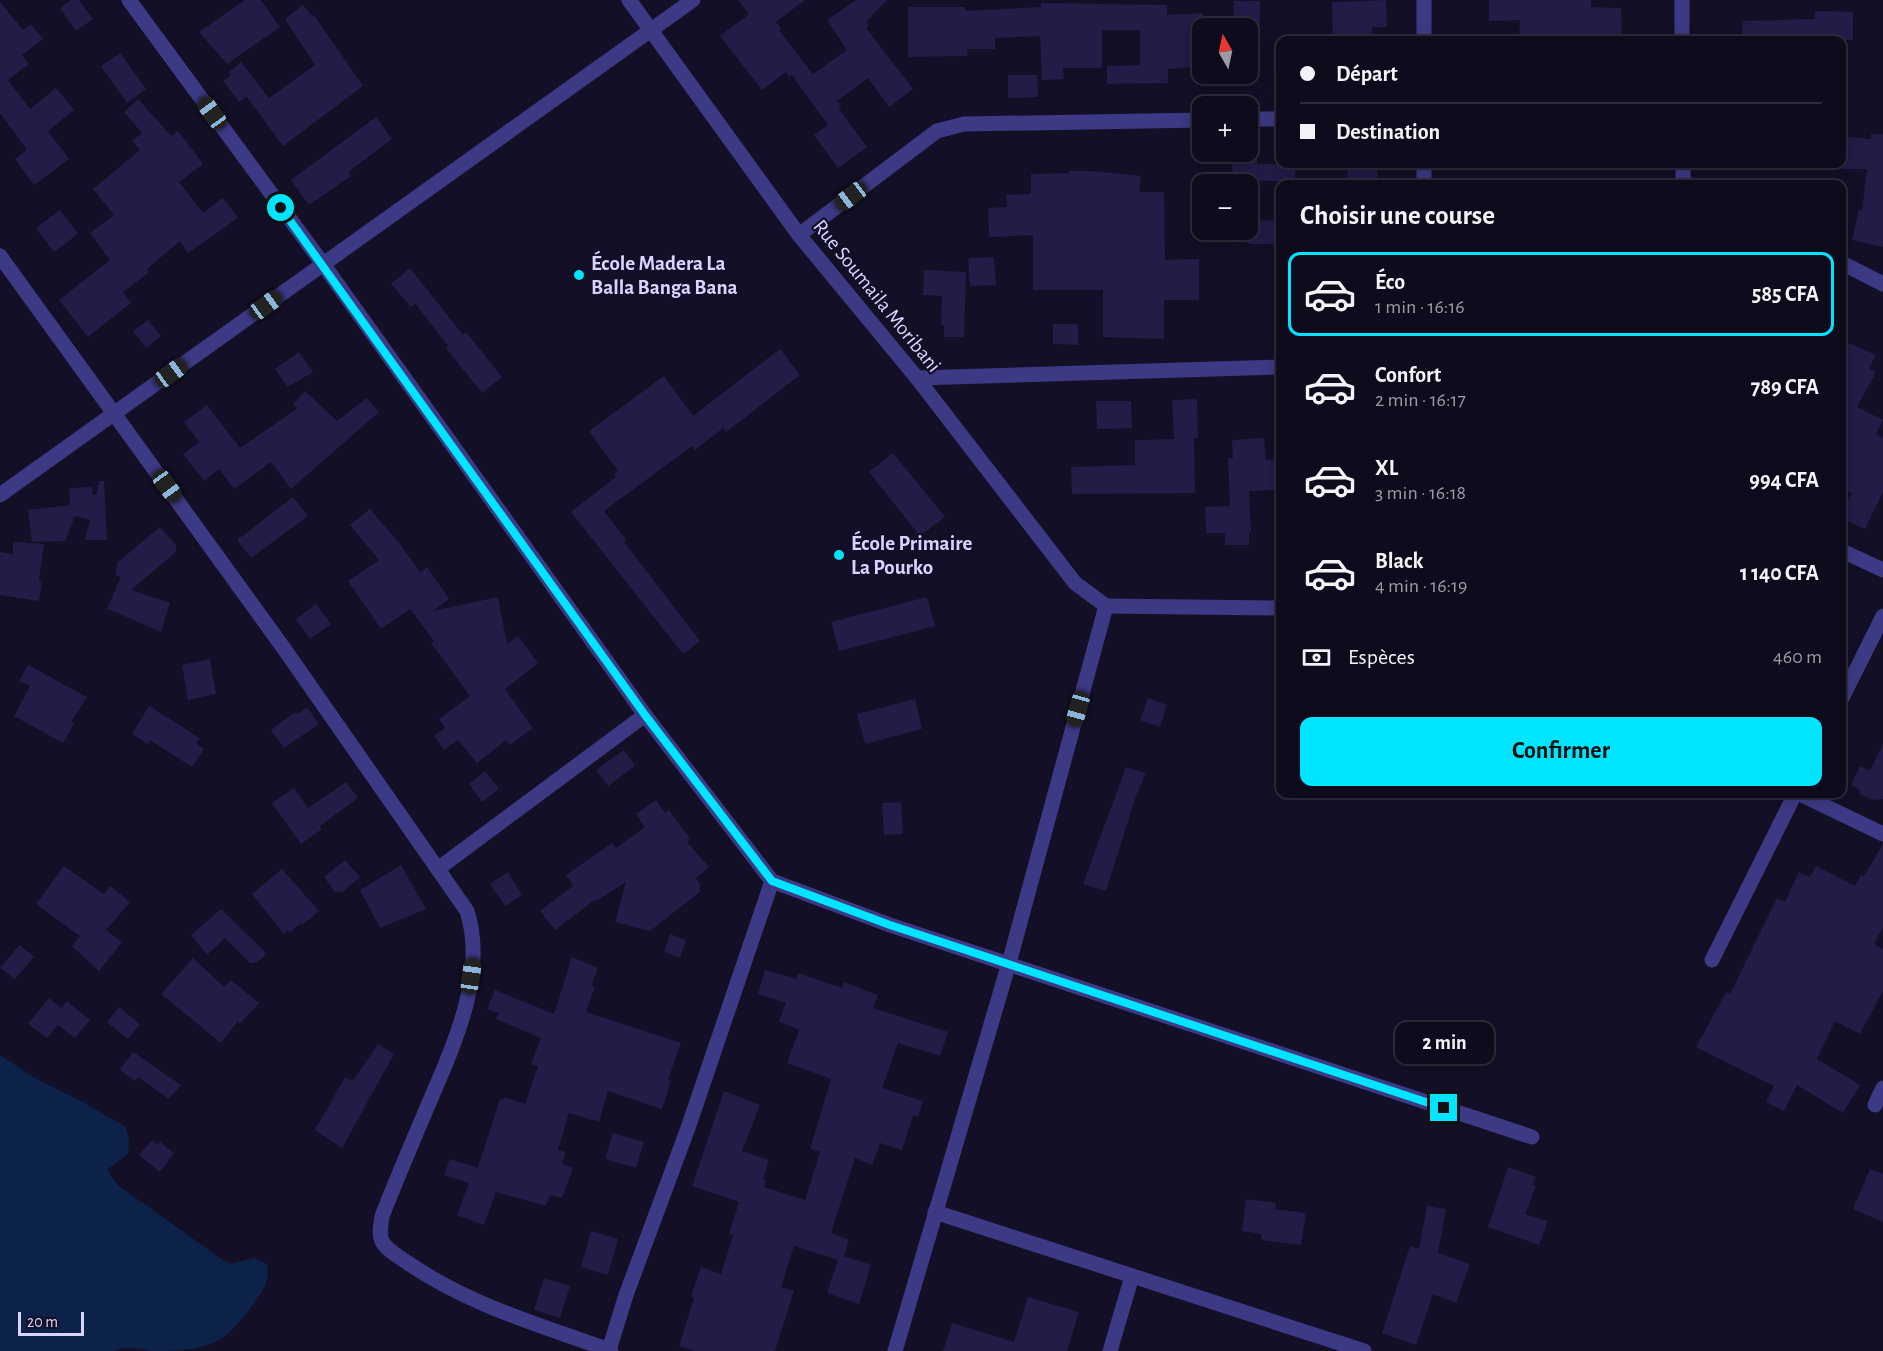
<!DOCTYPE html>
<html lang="fr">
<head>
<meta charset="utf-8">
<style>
	:root { --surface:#0e0b1c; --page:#171425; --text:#f1f3f6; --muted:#9b9ba3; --line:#2e2b3b; --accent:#00e5ff }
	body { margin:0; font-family:"Alegreya Sans",sans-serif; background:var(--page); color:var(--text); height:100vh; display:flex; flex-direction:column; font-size:22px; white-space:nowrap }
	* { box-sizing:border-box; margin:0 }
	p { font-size:20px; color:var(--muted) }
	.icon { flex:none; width:33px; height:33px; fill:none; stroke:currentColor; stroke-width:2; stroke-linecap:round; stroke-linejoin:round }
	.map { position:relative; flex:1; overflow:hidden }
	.panel { position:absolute; left:1276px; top:180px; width:570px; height:618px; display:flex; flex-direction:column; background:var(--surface); border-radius:12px; box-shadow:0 3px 15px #0003,0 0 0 2px var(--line) }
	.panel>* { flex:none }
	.guide { position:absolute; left:1276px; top:36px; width:570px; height:132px; border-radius:12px; box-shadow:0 3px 15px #0003,0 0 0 2px var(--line); display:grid; align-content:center; height:132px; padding:0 24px; background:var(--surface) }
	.needle { width:39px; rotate:351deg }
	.tools { position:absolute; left:1192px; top:18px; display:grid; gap:12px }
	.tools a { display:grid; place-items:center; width:66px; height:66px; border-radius:12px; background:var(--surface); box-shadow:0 3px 15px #0003,0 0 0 2px var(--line); font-size:30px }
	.scale { position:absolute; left:18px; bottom:15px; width:66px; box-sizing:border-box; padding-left:6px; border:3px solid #d9d4ff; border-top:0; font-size:16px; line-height:21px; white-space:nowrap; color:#d9d4ff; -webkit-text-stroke:4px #130f26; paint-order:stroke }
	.end { position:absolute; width:27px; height:27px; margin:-14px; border:8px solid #00e5ff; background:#111; box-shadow:0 0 0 3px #111 }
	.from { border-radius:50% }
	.bubble { position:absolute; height:42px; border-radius:12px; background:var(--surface); box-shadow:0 3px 15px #0003,0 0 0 2px var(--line); font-size:20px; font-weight:600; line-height:42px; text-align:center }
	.car { position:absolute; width:18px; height:36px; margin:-18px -9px; border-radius:8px; box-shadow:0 0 4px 2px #0007; background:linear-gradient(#222 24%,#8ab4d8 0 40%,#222 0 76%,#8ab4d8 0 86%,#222 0) }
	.guide b { display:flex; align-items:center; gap:21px; height:57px; font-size:22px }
	.guide b+b { border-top:2px solid var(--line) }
	.guide i { width:15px; height:15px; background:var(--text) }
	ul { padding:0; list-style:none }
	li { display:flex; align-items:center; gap:18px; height:84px; margin:0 12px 9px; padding:0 12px; border:3px solid transparent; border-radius:12px }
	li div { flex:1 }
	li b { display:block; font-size:22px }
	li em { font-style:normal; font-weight:600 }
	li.selected { border-color:var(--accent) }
	li>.icon { width:54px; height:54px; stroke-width:1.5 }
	h2 { padding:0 24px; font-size:27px; line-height:72px }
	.pay { display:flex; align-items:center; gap:15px; height:66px; padding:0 24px; font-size:22px }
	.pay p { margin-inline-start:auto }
	.cta { display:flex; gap:12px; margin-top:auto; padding:12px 24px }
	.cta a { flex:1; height:69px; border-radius:12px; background:var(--accent); color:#111; font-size:24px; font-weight:600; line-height:69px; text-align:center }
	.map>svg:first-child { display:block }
	.water { fill:#0c2248 }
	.building { fill:#241b47 }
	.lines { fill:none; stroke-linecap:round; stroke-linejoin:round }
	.street { stroke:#3d3a85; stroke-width:15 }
	.route { stroke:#00e5ff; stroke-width:8 }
	.poi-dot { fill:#00e5ff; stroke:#130f26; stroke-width:2 }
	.labels { text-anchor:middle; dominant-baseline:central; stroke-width:4.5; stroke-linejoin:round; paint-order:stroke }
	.poi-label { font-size:21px; font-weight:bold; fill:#d9d4ff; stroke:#130f26; text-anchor:start }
	.street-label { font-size:21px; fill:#d9d4ff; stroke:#130f26 }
</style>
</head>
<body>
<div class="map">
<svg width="1883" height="1351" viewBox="0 0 1883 1351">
	<rect width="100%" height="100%" fill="#130f26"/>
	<path class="water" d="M 0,1055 L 38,1080 L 81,1101 L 126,1127 L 129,1140 L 128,1154 L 108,1169 L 110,1175 L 119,1186 L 223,1260 L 231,1264 L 255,1258 L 267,1264 C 271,1280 262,1293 252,1306 C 244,1316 234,1330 224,1337 C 204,1351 175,1351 151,1351 C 139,1349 125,1345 115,1351 L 0,1351 Z"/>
	<g class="building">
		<polygon points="71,0 79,0 93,19 76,31 60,8"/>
		<polygon points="245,0 261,0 280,27 227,64 199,32"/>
		<polygon points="738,0 805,0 776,22 781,28 779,30 813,74 847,50 827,20 856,0 887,0 866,22 869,26 866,28 913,89 889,107 868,78 837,101 841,107 839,109 867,147 838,168 814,135 828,125 792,75 789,77 786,72 762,90 720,36 749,14"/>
		<polygon points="1386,0 1387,27 1372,27 1372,40 1333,40 1332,2"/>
		<polygon points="1489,0 1591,0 1591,7 1621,8 1622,40 1519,40 1520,20 1489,21"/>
		<polygon points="1234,1 1260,1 1260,28 1233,28"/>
		<polygon points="0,2 23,30 31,24 43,39 22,55 29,64 8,80 30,109 56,88 74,110 48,131 69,159 34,185 15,159 27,150 0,113"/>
		<polygon points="1041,3 1167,5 1167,15 1203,13 1203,66 1168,69 1168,83 1107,84 1107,66 1140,65 1140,30 1102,30 1102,68 1063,68 1064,79 1042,80 1040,36 995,38 995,49 967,49 968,56 908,57 908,7 965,7 965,11 1041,7"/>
		<polygon points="303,5 312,16 314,15 363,86 283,146 246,96 239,102 223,81 231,75 229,72 241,62 269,98 315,65 285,19"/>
		<polygon points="1815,11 1853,12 1853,40 1741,40 1743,21 1815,19"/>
		<polygon points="120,53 146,89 127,103 101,66"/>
		<polygon points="1008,75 1037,75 1038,97 1008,98"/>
		<polygon points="138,99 171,136 178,131 203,164 179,182 203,213 223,198 238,218 188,253 180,241 147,269 149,272 123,292 131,303 88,337 59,300 110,260 90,233 114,215 93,189 140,150 132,141 142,133 124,112"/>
		<polygon points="376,117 392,139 348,172 351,176 309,205 291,180"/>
		<polygon points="1871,134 1883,134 1883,247 1852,240 1859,210 1862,211 1867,169 1842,169 1842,136 1871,139"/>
		<polygon points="1232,154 1257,154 1257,164 1295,164 1295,181 1257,181 1257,184 1233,184"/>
		<polygon points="1348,164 1377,164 1377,183 1347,182"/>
		<polygon points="1069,171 1092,171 1141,176 1139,192 1164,192 1165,260 1199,259 1199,300 1164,300 1164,339 1103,337 1103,290 1033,290 1033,235 989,237 988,208 1007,207 1006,195 1031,194 1031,174 1069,173"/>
		<polygon points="60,210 78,234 54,252 36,228"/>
		<polygon points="1281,220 1281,244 1248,244 1248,221"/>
		<polygon points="994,257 996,285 970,286 968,258"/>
		<polygon points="410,268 463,335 466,332 502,377 482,393 446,348 448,346 415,303 411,307 391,284"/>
		<polygon points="924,270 966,272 964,337 944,337 944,325 941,325 942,296 923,295"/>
		<polygon points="148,320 161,336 146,348 133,331"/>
		<polygon points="1053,324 1078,324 1078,345 1053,344"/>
		<polygon points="1849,343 1876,355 1869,368 1876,372 1857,407 1883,420 1876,434 1883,438 1883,492 1865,529 1842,519 1842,513 1852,493 1842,487 1842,359"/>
		<polygon points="780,349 800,375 726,432 723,428 695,450 692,446 604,511 626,540 624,542 700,641 683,654 571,512 616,477 614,474 618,471 589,431 664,376 693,416"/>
		<polygon points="299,352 313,372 288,387 275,369"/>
		<polygon points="305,391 337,421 367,398 379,412 291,489 271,462 234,489 219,469 204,481 183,454 199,442 184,422 207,405 240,448 298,408 293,404"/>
		<polygon points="1197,399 1198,438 1194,438 1195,493 1072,494 1071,467 1135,465 1135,440 1174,439 1172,400"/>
		<polygon points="1096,401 1131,401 1132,428 1097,429"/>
		<polygon points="1264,438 1266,460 1281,460 1281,490 1249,491 1251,532 1249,532 1249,545 1225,545 1225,533 1206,533 1205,507 1230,506 1228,458 1233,458 1232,440"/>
		<polygon points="893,453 945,517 920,536 869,472"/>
		<polygon points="99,481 104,481 107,540 85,540 90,520 75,516 65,541 32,542 28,510 70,505 69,488 92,487 93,495 96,495"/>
		<polygon points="293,497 308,516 251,558 237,540"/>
		<polygon points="370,509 400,544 420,572 427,567 449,599 433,611 498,597 507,644 518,636 538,663 505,689 533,728 510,745 506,740 477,763 458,740 444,750 434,736 445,728 439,719 470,696 431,643 434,641 410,609 381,629 348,581 379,560 350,525"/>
		<polygon points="160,527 176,545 176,552 131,590 170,603 161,632 108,609 106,611 121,577 115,575 118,562"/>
		<polygon points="13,542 44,544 39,580 42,581 39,601 0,595 0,552 13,554"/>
		<polygon points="927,597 935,626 839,651 831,622"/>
		<polygon points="316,604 331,624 310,639 296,619"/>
		<polygon points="210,659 216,694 188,700 182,665"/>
		<polygon points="28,665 87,697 71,722 74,724 63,743 14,716 30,686 19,681"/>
		<polygon points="1148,698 1167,705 1160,727 1140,720"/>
		<polygon points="915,699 922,729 865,744 857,714"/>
		<polygon points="149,706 200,738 196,743 204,749 192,767 150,740 148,744 132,734"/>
		<polygon points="307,707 319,724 284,748 271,730 295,712 297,714"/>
		<polygon points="1883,744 1883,799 1873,800 1859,794 1860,790 1851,785 1860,766 1870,771"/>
		<polygon points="624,750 635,766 608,786 596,770"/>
		<polygon points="1126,767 1146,773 1136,796 1106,891 1083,884"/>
		<polygon points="485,771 499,789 482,802 469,784"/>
		<polygon points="346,782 358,798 320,826 322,829 301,844 272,803 294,788 308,808"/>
		<polygon points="656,800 665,813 669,810 690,839 687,842 709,867 696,878 701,886 699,888 701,891 650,931 615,922 626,882 595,902 597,898 555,930 540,911 573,886 566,875 612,843 616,848 645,827 636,814"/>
		<polygon points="901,802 903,834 884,835 882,803"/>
		<polygon points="1883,844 1883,927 1874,944 1883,949 1883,991 1860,1034 1835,1021 1817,1059 1860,1085 1843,1113 1797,1085 1784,1111 1766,1102 1774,1086 1696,1047 1726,992 1730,994 1777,898 1785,902 1799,872 1810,877 1816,866 1855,886 1861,875 1864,876"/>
		<polygon points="345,860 360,877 342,892 335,892 324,877"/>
		<polygon points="401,865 426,909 380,928 360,890"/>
		<polygon points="64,866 104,894 110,886 130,902 106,930 122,942 99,971 72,946 80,936 36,904"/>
		<polygon points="282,869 319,911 301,926 301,923 290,932 288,930 284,934 252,894"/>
		<polygon points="508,872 522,895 505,906 490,884"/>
		<polygon points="221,909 267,954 256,963 250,963 225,938 207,955 191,935"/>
		<polygon points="670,934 686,940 680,958 664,952"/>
		<polygon points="20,945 34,957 15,979 0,968"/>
		<polygon points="572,957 598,968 591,986 595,987 586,1012 681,1043 668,1080 671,1081 662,1109 608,1091 599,1122 569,1113 558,1150 566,1152 562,1164 573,1168 562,1198 550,1195 546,1206 496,1192 484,1225 457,1215 469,1183 444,1175 450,1159 478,1168 500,1099 503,1100 504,1097 525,1104 538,1066 531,1064 541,1038 496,1019 499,1013 487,1009 495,990 554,1014"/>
		<polygon points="193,958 224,987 231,980 259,1003 240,1024 238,1021 221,1043 161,994"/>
		<polygon points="765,970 796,979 798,973 842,988 844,982 878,995 873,1008 948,1032 940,1056 898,1043 882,1088 923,1101 918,1117 913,1115 902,1150 880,1143 872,1165 855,1158 831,1233 849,1240 844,1256 871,1265 859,1304 827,1293 838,1260 794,1246 781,1287 794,1291 775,1351 695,1351 679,1346 694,1298 691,1296 701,1267 721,1274 733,1235 729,1234 739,1202 692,1186 724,1091 760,1105 742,1151 769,1160 763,1179 766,1180 764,1187 805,1200 820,1152 810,1149 831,1079 787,1063 799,1030 779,1021 786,1003 758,994"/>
		<polygon points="49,998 61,1008 67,1001 90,1020 75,1038 58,1025 47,1038 28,1024"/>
		<polygon points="119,1007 140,1024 128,1039 107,1022"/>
		<polygon points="378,1044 394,1054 342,1148 315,1130 345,1077 353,1081"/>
		<polygon points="133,1052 181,1085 169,1099 138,1077 135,1081 120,1070"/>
		<polygon points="613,1133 644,1142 636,1168 605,1159"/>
		<polygon points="152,1140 158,1145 160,1142 174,1153 160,1172 139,1155"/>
		<polygon points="1508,1167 1536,1177 1532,1185 1536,1186 1525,1214 1548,1221 1539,1245 1488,1227"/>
		<polygon points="1870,1169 1883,1174 1883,1222 1853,1209"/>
		<polygon points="1246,1199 1276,1203 1275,1209 1306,1213 1301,1245 1261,1240 1262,1234 1242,1231"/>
		<polygon points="1427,1206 1446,1209 1438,1253 1470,1264 1456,1303 1433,1294 1416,1345 1382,1333 1410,1246 1419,1249"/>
		<polygon points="591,1231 618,1239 608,1275 581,1267"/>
		<polygon points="544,1278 570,1286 560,1318 534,1310"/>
		<polygon points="1028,1297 1079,1312 1067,1351 943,1351 952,1323 1014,1342"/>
	</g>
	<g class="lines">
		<g class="street">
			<polyline points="129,0 323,264 645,715 772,881 890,925 1532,1137"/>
			<polyline points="629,0 799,235 917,378 1075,583 1106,606"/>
			<polyline points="1682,0 1682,40"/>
			<polyline points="1424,40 1424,0"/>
			<polyline points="1248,119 1281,119"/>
			<polyline points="1424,164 1424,184"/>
			<polyline points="1683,164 1683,182 1688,184"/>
			<polyline points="799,235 937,131 964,124 1203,120"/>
			<path d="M 0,256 L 285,650 L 467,911 C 488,976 451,1051 426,1110 C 411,1145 396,1181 382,1216 C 381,1225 378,1235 383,1243 C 389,1252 400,1257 408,1263 C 469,1305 540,1325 609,1350"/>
			<polyline points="1842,263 1883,284"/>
			<polyline points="917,378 1281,367"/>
			<polyline points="0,495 693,0"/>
			<polyline points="1842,551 1883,570"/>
			<polyline points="1106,606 1281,608"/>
			<polyline points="1842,698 1883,616"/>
			<polyline points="1800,794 1883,834"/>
			<polyline points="439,868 645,715"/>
			<polyline points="1712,960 1795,794"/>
			<polyline points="1875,1105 1883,1088"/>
			<polyline points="935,1212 1364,1351"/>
			<polyline points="611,1351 609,1350 626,1295 688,1128 772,881"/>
			<polyline points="895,1351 1009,963 1106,606"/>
			<polyline points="1110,1351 1132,1276"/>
		</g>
	</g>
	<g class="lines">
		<polyline class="route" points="281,208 645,715 772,881 890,925 1444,1108"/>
	</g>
	<g class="poi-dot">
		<circle cx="579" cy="275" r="6"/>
		<circle cx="839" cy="555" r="6"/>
	</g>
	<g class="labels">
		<g class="poi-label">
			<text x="591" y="263">École Madera La<tspan x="591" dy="24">Balla Banga Bana</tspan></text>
			<text x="851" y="543">École Primaire<tspan x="851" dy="24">La Pourko</tspan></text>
		</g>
		<g class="street-label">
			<text transform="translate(877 296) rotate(51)">Rue Soumaila Moribani</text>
		</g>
	</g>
</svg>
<div class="tools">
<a><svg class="needle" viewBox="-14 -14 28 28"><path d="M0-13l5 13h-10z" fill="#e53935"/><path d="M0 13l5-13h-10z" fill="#9b9ba3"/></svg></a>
<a>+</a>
<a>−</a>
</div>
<div class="scale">20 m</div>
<i class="end from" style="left:281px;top:208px"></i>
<i class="end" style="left:1444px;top:1108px"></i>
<div class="bubble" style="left:1395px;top:1022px;width:99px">2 min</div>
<i class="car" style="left:212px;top:113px;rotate:324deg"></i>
<i class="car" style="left:851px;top:196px;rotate:233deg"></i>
<i class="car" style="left:266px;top:305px;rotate:54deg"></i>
<i class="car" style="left:171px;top:373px;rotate:54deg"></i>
<i class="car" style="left:167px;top:486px;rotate:144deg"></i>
<i class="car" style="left:1078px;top:709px;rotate:196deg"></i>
<i class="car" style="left:471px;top:976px;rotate:8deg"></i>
<div class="guide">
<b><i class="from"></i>Départ</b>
<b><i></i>Destination</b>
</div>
<section class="panel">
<h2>Choisir une course</h2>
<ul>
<li class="selected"><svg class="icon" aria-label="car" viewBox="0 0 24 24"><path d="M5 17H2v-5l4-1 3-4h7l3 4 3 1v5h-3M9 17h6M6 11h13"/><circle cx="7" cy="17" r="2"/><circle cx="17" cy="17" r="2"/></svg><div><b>Éco</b><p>1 min · 16:16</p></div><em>585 CFA</em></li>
<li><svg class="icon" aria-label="car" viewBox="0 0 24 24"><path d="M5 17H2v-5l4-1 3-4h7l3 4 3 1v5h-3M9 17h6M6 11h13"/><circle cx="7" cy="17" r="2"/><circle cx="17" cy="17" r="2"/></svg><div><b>Confort</b><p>2 min · 16:17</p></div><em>789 CFA</em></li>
<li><svg class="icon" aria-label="car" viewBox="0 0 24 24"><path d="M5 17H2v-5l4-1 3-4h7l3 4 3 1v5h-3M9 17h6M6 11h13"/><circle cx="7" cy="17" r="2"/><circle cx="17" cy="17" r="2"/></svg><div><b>XL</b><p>3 min · 16:18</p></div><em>994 CFA</em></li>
<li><svg class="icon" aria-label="car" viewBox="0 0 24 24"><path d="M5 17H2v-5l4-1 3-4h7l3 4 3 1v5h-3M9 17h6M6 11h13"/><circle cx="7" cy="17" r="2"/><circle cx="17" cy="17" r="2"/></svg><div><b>Black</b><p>4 min · 16:19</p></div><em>1 140 CFA</em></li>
</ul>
<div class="pay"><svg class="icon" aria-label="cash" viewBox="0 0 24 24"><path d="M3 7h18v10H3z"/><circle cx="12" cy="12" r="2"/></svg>Espèces<p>460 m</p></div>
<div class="cta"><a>Confirmer</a></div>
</section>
</div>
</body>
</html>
